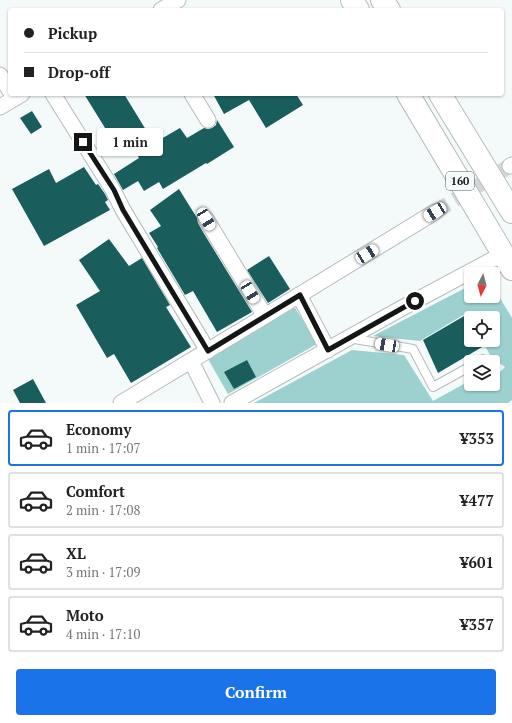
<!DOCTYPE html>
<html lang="en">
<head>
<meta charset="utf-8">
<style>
	:root { --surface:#fff; --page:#f6f6f6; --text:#222; --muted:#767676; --line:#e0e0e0; --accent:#1a73e8 }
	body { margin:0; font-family:"PT Serif",serif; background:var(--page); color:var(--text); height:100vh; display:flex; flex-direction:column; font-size:15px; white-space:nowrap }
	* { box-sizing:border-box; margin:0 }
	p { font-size:13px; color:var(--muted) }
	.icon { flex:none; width:22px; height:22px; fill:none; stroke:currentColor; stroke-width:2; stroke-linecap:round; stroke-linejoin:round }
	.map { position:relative; height:403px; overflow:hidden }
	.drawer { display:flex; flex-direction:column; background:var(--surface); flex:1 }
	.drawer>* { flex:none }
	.hud { position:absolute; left:8px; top:8px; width:496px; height:88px; border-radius:4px; box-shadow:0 1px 3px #0004; display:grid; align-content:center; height:88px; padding:0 16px; background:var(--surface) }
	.needle { width:26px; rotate:186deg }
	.tools { position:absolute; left:464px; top:267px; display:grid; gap:8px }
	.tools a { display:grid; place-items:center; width:36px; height:36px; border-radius:4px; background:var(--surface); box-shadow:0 1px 3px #0004; font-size:20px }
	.end { position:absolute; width:18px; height:18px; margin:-9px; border:5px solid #141616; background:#fff; box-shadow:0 0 0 2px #fff }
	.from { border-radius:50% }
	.bubble { position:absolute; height:28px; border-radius:4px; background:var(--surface); box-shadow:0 1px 3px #0004; font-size:13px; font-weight:700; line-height:28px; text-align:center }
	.car { position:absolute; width:12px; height:24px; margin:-12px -6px; border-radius:5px; box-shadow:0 0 3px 1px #0007; background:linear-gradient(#fff 24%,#345 0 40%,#fff 0 76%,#345 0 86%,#fff 0) }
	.hud b { display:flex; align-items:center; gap:14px; height:38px; font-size:15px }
	.hud b+b { border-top:1px solid var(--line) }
	.hud i { width:10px; height:10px; background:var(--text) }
	ul { padding:7px 0 0; list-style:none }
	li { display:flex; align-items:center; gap:12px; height:56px; margin:0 8px 6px; padding:0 8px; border:2px solid var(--line); border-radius:4px }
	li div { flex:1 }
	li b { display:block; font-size:15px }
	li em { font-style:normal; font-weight:700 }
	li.on { border-color:var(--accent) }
	li>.icon { width:36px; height:36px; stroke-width:1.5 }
	.button { display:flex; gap:8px; margin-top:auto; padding:8px 16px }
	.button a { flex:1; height:46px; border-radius:4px; background:var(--accent); color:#fff; font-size:16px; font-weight:700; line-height:46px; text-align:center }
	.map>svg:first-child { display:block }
	.green { fill:#9cd1cf }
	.building { fill:#195e5d }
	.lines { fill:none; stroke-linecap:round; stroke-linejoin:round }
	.street-tunnel { stroke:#d2d8d7; stroke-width:15; stroke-dasharray:15 8; stroke-linecap:butt }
	.lane-casing { stroke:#b5bcbc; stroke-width:10 }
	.street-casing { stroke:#b5bcbc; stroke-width:17 }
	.highway-casing { stroke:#b5bcbc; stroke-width:24 }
	.lane { stroke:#fff; stroke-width:8 }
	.street { stroke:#fff; stroke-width:15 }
	.highway { stroke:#fff; stroke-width:22 }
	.route { stroke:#141616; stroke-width:5 }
	.labels { text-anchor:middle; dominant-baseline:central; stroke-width:4; stroke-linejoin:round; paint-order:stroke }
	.shield { fill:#f3faf9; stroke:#575a5a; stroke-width:1 }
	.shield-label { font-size:11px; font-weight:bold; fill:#141616 }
</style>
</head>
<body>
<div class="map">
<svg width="512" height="403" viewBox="0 0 512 403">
	<rect width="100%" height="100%" fill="#f3faf9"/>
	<g class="green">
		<polygon points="471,285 471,296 493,296 493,286 512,318 512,400 508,403 254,403 352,350 404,355 433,401 471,380 471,384 493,384 493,374 497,375 505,367 491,357 482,340 493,340 493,318 472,318 468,312 420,341 373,336"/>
		<polygon points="294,306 317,344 228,394 208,359"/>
	</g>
	<g class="building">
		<polygon points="84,94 124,94 154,143 180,128 187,138 204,128 208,129 212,128 216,125 217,120 234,147 207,164 206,163 163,189 159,182 144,191 138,181 123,190 114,174 139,158 122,129 110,136"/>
		<polygon points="213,94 296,94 303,105 266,128 249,100 224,114"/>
		<polygon points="32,111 42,127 31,134 20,118"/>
		<polygon points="84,167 96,185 98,184 105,194 108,200 105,202 110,210 44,246 12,189 49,169 56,183"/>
		<polygon points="179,189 197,218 198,223 203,232 252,312 217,332 193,291 185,295 157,248 158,247 149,233 161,226 150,210"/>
		<polygon points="109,239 129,266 142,258 170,305 166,307 191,347 131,383 114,354 107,358 76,305 100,291 79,260"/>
		<polygon points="269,256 290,289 268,303 247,270"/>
		<polygon points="471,312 471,340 494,340 438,373 423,340"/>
		<polygon points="247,360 256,377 234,389 224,372"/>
		<polygon points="33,379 46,403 20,403 13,390"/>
	</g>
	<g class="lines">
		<polyline class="street-tunnel" points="435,212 510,166"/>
		<defs>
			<g id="lane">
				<polyline points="349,338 413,349 433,387 471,366"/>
				<polyline points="478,362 483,359"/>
			</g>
			<g id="street">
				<polyline points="161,10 178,0"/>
				<polyline points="0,75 10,91"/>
				<polyline points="53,94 113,190 123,210 208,351"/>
				<polyline points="192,94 208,120"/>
				<polyline points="0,107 22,94"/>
				<polyline points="510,166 512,165"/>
				<polyline points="206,219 265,316"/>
				<polyline points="299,295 328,350"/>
				<polyline points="191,361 212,403"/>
				<polyline points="121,403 265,316 435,212"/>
				<polyline points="232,403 402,308 503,254"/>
			</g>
			<g id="highway">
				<polyline points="352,0 358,10"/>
				<polyline points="382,0 389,10"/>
				<polyline points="408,94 512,269"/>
				<polyline points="440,94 512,212"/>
			</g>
		</defs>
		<use href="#lane" class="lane-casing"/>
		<use href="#street" class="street-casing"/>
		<use href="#highway" class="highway-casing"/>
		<use href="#lane" class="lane"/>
		<use href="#street" class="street"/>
		<use href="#highway" class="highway"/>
	</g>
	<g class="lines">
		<polyline class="route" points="83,142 114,190 123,210 208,351 300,295 328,350 415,301"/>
	</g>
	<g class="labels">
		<rect class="shield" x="446" y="172" width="28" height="18" rx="3"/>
		<g class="shield-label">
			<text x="460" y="181">160</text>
		</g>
	</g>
</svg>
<div class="tools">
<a><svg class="needle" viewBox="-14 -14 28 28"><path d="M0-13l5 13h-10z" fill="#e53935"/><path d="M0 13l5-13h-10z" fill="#767676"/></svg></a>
<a><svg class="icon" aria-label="locate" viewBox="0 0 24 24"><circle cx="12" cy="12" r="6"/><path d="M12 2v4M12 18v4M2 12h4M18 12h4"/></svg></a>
<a><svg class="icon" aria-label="layers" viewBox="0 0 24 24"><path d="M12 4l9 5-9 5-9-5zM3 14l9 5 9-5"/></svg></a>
</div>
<i class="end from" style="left:415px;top:301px"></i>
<i class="end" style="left:83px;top:142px"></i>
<div class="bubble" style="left:97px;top:128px;width:66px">1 min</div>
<i class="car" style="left:435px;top:212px;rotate:238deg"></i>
<i class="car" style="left:206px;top:219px;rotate:149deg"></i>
<i class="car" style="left:367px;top:254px;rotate:58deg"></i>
<i class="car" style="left:250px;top:292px;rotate:149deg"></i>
<i class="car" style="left:387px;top:345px;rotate:280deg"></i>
<div class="hud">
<b><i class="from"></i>Pickup</b>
<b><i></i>Drop-off</b>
</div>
</div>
<section class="drawer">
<ul>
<li class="on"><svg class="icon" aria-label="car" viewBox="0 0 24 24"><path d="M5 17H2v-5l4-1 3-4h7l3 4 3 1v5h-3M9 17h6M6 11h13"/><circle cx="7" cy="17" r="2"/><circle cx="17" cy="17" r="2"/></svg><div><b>Economy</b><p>1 min · 17:07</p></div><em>¥353</em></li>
<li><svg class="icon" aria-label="car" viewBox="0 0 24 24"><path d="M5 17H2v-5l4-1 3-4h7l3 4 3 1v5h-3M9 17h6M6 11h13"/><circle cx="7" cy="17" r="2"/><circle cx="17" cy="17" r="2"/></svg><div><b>Comfort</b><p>2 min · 17:08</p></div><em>¥477</em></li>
<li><svg class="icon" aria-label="car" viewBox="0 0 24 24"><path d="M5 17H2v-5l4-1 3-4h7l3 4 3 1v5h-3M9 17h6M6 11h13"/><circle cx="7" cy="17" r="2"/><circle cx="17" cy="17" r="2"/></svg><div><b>XL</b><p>3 min · 17:09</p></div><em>¥601</em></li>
<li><svg class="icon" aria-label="car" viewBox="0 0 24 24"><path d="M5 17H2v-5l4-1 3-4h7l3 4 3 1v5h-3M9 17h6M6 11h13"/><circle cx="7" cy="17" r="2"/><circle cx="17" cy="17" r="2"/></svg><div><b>Moto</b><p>4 min · 17:10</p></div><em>¥357</em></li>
</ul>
<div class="button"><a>Confirm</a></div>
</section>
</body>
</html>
